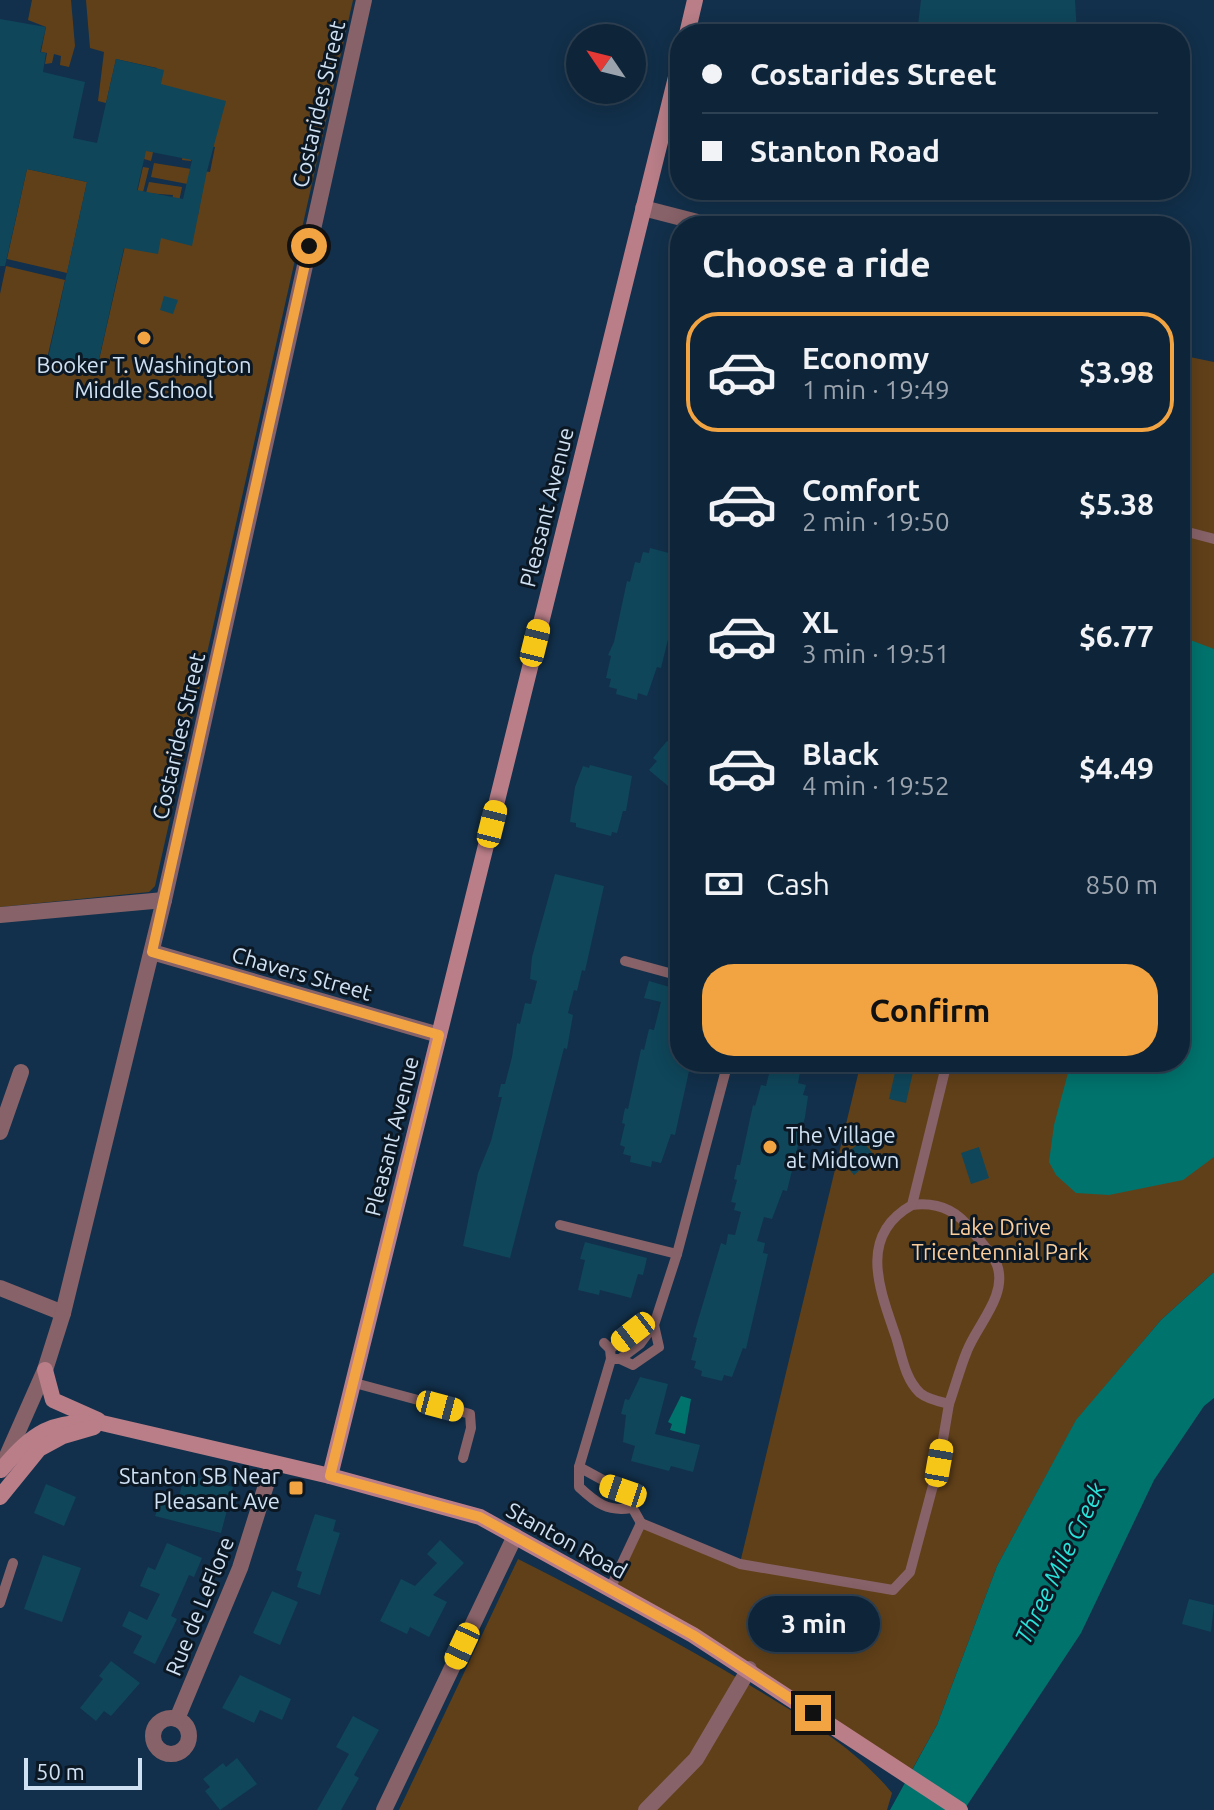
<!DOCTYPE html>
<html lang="en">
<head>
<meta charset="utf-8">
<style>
	:root { --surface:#0e2438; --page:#1c3043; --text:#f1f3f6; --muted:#9ba4ae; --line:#2e4153; --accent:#f3a442 }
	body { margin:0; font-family:Ubuntu,sans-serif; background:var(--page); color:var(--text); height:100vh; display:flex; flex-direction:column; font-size:30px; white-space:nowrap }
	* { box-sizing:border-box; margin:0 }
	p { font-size:26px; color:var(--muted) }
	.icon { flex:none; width:44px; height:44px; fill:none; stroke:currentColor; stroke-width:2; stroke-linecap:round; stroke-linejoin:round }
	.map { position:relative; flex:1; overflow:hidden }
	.details { position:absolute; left:670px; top:216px; width:520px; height:856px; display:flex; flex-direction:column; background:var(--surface); border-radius:32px; box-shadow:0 4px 20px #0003,0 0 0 2px var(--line) }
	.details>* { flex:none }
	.hud { position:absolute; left:670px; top:24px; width:520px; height:176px; border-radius:32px; box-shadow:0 4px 20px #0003,0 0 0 2px var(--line); display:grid; align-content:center; height:176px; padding:0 32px; background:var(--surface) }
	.needle { width:52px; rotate:305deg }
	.controls { position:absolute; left:566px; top:24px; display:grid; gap:16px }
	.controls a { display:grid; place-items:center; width:80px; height:80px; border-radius:50%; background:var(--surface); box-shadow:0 4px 20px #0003,0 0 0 2px var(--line); font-size:40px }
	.scale { position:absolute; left:24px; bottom:20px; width:118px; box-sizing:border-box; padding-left:8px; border:4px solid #d0e1f3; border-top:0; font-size:22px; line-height:28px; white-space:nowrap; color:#d0e1f3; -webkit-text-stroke:6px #0b1723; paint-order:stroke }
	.end { position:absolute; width:36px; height:36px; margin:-18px; border:10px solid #f3a442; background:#111; box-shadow:0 0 0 4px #111 }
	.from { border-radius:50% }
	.bubble { position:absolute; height:56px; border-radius:28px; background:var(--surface); box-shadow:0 4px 20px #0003,0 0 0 2px var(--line); font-size:26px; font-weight:600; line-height:56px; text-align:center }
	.car { position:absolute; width:24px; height:48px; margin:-24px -12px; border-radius:10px; box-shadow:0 0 6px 2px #0007; background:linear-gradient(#f5c518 24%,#345 0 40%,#f5c518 0 76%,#345 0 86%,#f5c518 0) }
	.hud b { display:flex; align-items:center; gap:28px; height:76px; font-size:30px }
	.hud b+b { border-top:2px solid var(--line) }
	.hud i { width:20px; height:20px; background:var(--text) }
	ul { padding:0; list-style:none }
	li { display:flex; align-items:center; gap:24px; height:120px; margin:0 16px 12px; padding:0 16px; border:4px solid transparent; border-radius:32px }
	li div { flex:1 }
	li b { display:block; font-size:30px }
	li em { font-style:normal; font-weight:600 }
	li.selected { border-color:var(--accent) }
	li>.icon { width:72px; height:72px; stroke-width:1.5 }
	h2 { padding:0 32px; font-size:36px; line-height:96px }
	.pay { display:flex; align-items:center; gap:20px; height:88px; padding:0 32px; font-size:30px }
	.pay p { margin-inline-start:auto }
	.button { display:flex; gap:16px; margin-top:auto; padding:16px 32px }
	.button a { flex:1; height:92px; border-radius:32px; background:var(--accent); color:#111; font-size:32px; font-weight:600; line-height:92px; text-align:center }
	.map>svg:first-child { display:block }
	.green { fill:#604019 }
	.water { fill:#01736d }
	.building { fill:#0f465a; fill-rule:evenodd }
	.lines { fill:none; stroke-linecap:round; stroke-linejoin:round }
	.lane { stroke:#876268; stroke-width:10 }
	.street { stroke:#876268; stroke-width:16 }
	.secondary { stroke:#b97e88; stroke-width:16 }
	.route { stroke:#f3a442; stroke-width:10 }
	.poi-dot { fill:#f3a442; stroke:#0b1723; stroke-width:3 }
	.labels { text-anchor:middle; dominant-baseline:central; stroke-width:6; stroke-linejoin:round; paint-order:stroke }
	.street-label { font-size:22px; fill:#d0e1f3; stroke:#0b1723 }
	.poi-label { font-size:22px; fill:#d0e1f3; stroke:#0b1723 }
	.park-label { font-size:22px; fill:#fcce9c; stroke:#0b1723 }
	.water-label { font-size:24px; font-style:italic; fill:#28e3d9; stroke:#0b1723 }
</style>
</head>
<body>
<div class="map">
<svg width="1214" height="1810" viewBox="0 0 1214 1810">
	<rect width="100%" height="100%" fill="#12304b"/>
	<g class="green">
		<polygon points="32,0 71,0 75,46 69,67 60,65 61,56 54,54 52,63 45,64 47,53 41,52 46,27 28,20"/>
		<polygon points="86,0 353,0 155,886 149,892 0,907 0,294 6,266 65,280 47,359 97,369 143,167 149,168 142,196 167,222 173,195 146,193 149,182 182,187 177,211 198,215 203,187 151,177 154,163 210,172 215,147 196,143 191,161 182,160 187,133 158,130 151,161 144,159 157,68 116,59 106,103 98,101 104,52 90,48"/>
		<polygon points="27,169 87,182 67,273 7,259"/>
		<polygon points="1180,355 1214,362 1214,1272 1161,1320 1076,1421 997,1566 937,1725 909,1775 611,1589 641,1523 740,1563 861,1062 1180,1062"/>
		<path d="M 518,1559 C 597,1599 675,1640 751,1686 C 802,1717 854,1746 892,1793 L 887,1810 L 399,1810 Z"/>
	</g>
	<g class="water">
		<polygon points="1185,638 1214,649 1214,1157 1183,1180 1109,1195 1076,1193 1056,1175 1049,1162 1054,1125 1071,1062 1180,1062 1180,640"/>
		<polygon points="1214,1272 1214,1398 1204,1406 1154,1480 1081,1633 964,1810 890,1810 937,1725 997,1566 1076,1420 1161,1320"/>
		<polygon points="681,1396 691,1399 685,1434 670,1430 672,1424 668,1422"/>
	</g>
	<g class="building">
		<polygon points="921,0 1075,0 1077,34 917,34"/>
		<path d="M 0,19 L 46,27 L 40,52 L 46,53 L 43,72 L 85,82 L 73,138 L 97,143 L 116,59 L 164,70 L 161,84 L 226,101 L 207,171 L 192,246 L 161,238 L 158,254 L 124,248 L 97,368 L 48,358 L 87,182 L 27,169 L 5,266 L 0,266 ZM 146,151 L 192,160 L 183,199 L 137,190 Z"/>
		<polygon points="164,296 178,300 173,314 160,310"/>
		<polygon points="650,548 680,556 680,590 661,668 657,667 647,696 638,693 637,700 616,694 617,689 609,687 611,679 606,678 611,656 608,655 614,642 627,581 630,582 635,562 640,563 643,552 649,553"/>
		<polygon points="680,734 680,796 649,770 657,761 653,758 667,741 671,744"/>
		<polygon points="590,765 632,776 626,811 623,811 617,833 612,832 611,836 576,827 576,823 570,822 575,787 583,766 589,768"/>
		<polygon points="555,874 604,886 585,971 582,970 577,991 574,990 568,1013 573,1015 567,1049 564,1048 510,1258 463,1246 478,1173 491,1141 502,1097 498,1097 501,1084 505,1084 512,1057 517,1023 520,1024 525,1003 531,1004 537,981 530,979 532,957"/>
		<polygon points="649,981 680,990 680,1062 691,1062 675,1135 671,1134 661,1163 652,1161 651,1167 630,1162 631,1156 623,1154 625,1147 620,1145 625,1124 622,1123 625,1108 628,1109 641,1049 644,1050 649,1029 654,1030 661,1002 644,998"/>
		<polygon points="772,1062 802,1062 798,1083 806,1085 803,1095 808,1096 805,1117 787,1191 783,1190 772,1219 764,1217 757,1241 765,1243 763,1253 768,1254 746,1349 743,1348 732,1377 724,1375 722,1381 701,1376 702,1371 694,1368 696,1361 691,1360 697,1338 693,1337 721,1243 726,1245 728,1234 735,1235 741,1212 734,1210 736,1203 731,1202 737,1180 734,1179 737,1165 740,1165 753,1105 755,1106 761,1085 766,1086"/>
		<polygon points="896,1068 913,1072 906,1103 889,1099"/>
		<polygon points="862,1141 876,1157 854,1175 840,1158"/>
		<polygon points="979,1147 989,1178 971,1184 961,1153"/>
		<polygon points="585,1242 647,1258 643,1275 638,1274 631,1298 600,1290 599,1295 578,1290 585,1260 580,1259"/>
		<polygon points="640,1377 668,1384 655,1434 700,1445 693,1472 671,1466 669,1471 631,1461 635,1446 623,1442 626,1415 621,1414 625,1399 629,1400"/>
		<polygon points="185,1474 233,1487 221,1533 155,1516 160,1503 176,1507"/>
		<polygon points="46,1484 76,1497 64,1526 34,1513"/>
		<polygon points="315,1514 336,1520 333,1531 340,1533 320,1595 297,1587 302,1572 296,1570"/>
		<polygon points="440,1540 464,1563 433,1595 447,1602 429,1637 410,1627 407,1634 380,1621 401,1579 415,1586 437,1563 427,1554"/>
		<polygon points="167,1543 202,1558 194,1577 189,1575 171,1616 177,1619 155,1664 133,1653 142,1636 122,1626 129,1611 147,1620 160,1594 140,1586 148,1567 155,1570"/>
		<polygon points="43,1555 81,1568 62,1622 24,1609"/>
		<polygon points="272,1591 298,1602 280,1645 253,1633"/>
		<polygon points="1189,1599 1214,1605 1211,1632 1182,1624"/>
		<polygon points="111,1661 140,1683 111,1716 104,1711 96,1721 80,1708 103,1679 99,1676"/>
		<polygon points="240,1675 291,1699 282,1720 260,1710 254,1723 222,1708"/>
		<polygon points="353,1716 379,1730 354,1775 359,1778 341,1810 317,1810 349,1754 336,1747"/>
		<polygon points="237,1758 257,1784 220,1810 205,1791 210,1787 203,1779 223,1763 226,1767"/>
	</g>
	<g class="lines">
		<g class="lane">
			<polyline points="1180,530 1214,539"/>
			<polyline points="625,961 680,976"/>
			<path d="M 912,1205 C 936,1202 956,1209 971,1230 C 979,1240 992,1253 997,1265 C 1008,1295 977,1325 967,1351 C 960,1368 955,1387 949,1404"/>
			<polyline points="560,1225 677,1254"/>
			<path d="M 604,1343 L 610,1349 L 611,1359 L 579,1467 L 579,1487 C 596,1503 608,1512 631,1508"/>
			<polyline points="610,1349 640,1328 654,1325"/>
			<polyline points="611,1359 620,1359 640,1344 654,1325 677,1254 728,1062"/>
			<polyline points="620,1359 633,1365 659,1347 654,1325"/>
			<polyline points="351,1382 470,1414 471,1428 463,1458"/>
			<polyline points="579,1467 623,1491 641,1523"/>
			<path d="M 610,1589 L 641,1523 L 740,1564 L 893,1590 L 910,1572 L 939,1463 L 949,1404 C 941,1402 927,1399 920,1393 C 905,1379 902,1356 896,1337 C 880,1290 857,1236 912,1205 L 947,1062"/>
			<polyline points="0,1603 13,1563"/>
		</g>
		<g class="street">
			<polyline points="643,208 713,226"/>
			<polyline points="0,915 164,900"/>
			<polyline points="152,952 439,1035"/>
			<polyline points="0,1132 21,1072"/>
			<polyline points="0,1288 63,1313"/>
			<polyline points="3,1465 45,1370 63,1313 164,900 364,0"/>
			<circle cx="171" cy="1736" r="18"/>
			<polyline points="177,1719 240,1568 273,1463"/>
			<polyline points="384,1810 515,1536"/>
			<polyline points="646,1810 696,1759 749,1669"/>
		</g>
		<g class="secondary">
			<polyline points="687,34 695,0"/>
			<polyline points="45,1370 53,1400 98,1420"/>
			<path d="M 1,1470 C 33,1433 51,1419 102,1423 L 330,1476 L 480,1517 L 693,1635 L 960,1810"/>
			<polyline points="330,1476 680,61"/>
			<polyline points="0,1497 39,1449 63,1436 94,1427"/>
		</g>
	</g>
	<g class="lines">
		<polyline class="route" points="309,246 152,952 439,1035 330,1476 480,1517 693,1635 813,1713"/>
	</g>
	<g class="poi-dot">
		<circle cx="144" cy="338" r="8"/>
		<circle cx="770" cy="1147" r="8"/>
		<rect x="288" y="1480" width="16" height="16" rx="4"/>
	</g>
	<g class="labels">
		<g class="street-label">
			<text transform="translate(318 104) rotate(-77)">Costarides Street</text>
			<text transform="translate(546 507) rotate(-76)">Pleasant Avenue</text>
			<text transform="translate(178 736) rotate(-77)">Costarides Street</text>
			<text transform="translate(302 973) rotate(16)">Chavers Street</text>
			<text transform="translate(391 1136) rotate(-76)">Pleasant Avenue</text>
			<text transform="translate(567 1540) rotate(29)">Stanton Road</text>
			<text transform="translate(199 1606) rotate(-68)">Rue de LeFlore</text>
		</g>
		<g class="poi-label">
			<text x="144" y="364">Booker T. Washington<tspan x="144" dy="25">Middle School</tspan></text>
			<text x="786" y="1134" text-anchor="start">The Village<tspan x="786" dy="25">at Midtown</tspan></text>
			<text x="280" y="1475" text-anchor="end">Stanton SB Near<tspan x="280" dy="25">Pleasant Ave</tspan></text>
		</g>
		<g class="park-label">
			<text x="1000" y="1226">Lake Drive<tspan x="1000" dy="25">Tricentennial Park</tspan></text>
		</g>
		<g class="water-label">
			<text transform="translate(1060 1563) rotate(-64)">Three Mile Creek</text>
		</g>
	</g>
</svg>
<div class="controls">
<a><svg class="needle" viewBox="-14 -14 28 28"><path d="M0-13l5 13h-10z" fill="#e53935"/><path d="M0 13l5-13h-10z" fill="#9ba4ae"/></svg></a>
</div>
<div class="scale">50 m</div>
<i class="end from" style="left:309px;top:246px"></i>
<i class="end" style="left:813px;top:1713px"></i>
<div class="bubble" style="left:748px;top:1596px;width:132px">3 min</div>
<i class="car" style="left:535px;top:643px;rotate:14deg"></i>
<i class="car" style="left:492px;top:824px;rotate:14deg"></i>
<i class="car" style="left:633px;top:1332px;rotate:232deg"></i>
<i class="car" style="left:440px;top:1406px;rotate:105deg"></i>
<i class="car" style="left:939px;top:1463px;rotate:10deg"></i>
<i class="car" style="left:623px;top:1491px;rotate:289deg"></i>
<i class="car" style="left:462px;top:1646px;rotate:205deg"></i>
<div class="hud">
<b><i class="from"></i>Costarides Street</b>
<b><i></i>Stanton Road</b>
</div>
<section class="details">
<h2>Choose a ride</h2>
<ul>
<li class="selected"><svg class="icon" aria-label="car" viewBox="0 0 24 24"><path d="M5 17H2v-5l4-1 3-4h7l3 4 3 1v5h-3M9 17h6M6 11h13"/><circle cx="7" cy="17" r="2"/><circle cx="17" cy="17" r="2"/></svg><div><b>Economy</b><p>1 min · 19:49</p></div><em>$3.98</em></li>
<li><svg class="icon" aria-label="car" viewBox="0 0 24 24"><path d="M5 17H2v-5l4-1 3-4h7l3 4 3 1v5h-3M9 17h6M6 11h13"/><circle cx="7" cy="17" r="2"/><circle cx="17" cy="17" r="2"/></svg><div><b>Comfort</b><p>2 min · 19:50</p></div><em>$5.38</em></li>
<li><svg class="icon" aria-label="car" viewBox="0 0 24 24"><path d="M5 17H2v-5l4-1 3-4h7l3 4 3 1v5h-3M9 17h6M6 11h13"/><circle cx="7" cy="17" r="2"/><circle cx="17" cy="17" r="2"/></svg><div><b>XL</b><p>3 min · 19:51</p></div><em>$6.77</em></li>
<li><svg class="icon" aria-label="car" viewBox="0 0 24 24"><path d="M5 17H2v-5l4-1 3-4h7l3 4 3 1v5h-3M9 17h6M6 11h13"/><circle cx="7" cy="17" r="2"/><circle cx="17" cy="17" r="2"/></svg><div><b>Black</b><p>4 min · 19:52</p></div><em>$4.49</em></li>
</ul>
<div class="pay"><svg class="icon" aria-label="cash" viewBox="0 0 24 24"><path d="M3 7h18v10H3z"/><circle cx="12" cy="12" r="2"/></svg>Cash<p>850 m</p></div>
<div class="button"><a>Confirm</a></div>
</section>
</div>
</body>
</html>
